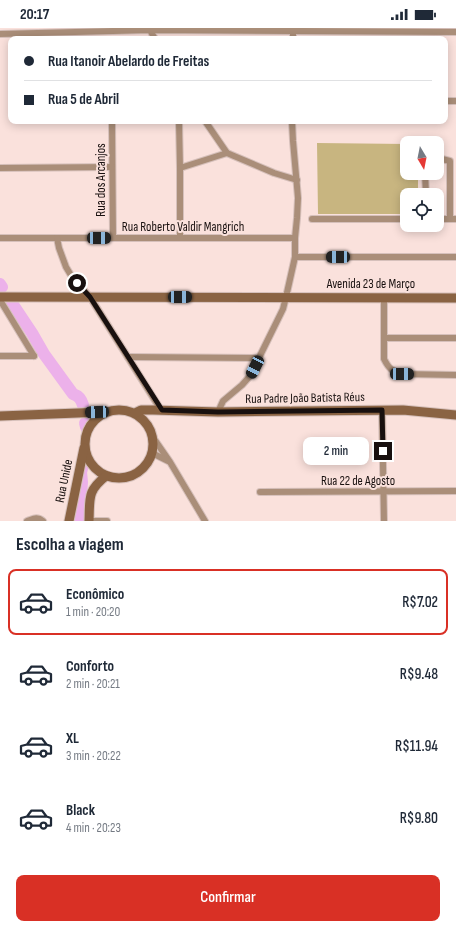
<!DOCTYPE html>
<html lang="pt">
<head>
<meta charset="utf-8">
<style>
	:root { --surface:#fff; --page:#f2f2f3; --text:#1f2937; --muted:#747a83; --line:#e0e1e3; --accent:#d93025 }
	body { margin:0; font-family:"Sofia Sans Condensed",sans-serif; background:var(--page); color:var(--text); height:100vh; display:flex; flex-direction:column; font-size:15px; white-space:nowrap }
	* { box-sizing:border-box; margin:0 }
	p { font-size:13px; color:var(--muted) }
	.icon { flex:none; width:22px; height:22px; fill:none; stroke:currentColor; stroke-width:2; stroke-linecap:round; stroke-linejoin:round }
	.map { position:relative; height:493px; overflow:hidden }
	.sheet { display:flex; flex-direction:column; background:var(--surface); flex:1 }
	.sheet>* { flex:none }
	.guide { position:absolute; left:8px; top:8px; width:440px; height:88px; border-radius:8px; box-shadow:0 2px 10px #0003; display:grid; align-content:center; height:88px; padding:0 16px; background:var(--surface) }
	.needle { width:26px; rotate:170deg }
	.fabs { position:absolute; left:400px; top:108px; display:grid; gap:8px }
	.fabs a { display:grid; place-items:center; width:44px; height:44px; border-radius:8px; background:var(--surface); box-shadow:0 2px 10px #0003; font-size:20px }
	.end { position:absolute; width:18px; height:18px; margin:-9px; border:5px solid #18100f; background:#fff; box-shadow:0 0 0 2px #fff }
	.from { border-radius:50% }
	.bubble { position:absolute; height:28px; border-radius:8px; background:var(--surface); box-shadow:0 2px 10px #0003; font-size:13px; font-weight:600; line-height:28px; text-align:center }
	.car { position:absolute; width:12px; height:24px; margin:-12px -6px; border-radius:5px; box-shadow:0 0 3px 1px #0007; background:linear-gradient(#222 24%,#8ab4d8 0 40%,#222 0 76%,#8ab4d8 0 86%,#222 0) }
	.guide b { display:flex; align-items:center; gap:14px; height:38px; font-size:15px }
	.guide b+b { border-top:1px solid var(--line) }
	.guide i { width:10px; height:10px; background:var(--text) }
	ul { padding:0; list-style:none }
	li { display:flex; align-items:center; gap:12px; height:66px; margin:0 8px 6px; padding:0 8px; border:2px solid transparent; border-radius:8px }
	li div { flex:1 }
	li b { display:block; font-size:15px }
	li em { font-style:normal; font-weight:600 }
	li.selected { border-color:var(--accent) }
	li>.icon { width:36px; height:36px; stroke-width:1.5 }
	h2 { padding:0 16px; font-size:18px; line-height:48px }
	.action { display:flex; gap:8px; margin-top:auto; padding:8px 16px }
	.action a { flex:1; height:46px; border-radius:8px; background:var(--accent); color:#fff; font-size:16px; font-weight:600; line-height:46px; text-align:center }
	.status { display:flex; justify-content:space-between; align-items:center; height:28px; padding:0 20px; background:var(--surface); direction:ltr }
	.status svg { height:11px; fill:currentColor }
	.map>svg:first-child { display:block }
	.green { fill:#c8b580 }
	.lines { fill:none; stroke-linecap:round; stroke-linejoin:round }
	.river { stroke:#ecb1ea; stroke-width:12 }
	.street-casing { stroke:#d6c0bb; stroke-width:8 }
	.secondary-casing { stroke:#d6c0bb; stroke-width:11 }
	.street { stroke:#aa8e79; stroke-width:6 }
	.secondary { stroke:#8a6343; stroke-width:9 }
	.route { stroke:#18100f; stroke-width:5 }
	.labels { text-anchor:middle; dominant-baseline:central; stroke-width:4; stroke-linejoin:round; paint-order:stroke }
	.street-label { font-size:13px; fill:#18100f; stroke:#fae1dc }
</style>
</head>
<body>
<div class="status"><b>20:17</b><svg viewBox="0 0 49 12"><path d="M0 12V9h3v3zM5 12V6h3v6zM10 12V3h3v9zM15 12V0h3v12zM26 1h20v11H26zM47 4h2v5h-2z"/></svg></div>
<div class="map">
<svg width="456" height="493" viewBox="0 0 456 493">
	<rect width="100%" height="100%" fill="#fae1dc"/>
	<polygon class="green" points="317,115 407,116 407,145 418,145 418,167 407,167 407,186 318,186"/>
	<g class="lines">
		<g class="river">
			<polyline points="0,256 2,259"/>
			<path d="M 12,275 L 32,305 L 44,326 L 73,366 C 79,368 81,371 83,377"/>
			<polyline points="85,395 86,399"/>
			<polyline points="79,493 82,454 81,444 83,437"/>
		</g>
		<defs>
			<g id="street">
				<polyline points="150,2 155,11"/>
				<polyline points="0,6 150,2 456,4"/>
				<polyline points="293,11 293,0"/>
				<polyline points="445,73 456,73"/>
				<polyline points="112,93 113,210"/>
				<polyline points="179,93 180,140 180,210"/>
				<polyline points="205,93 227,125 234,128 274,145 297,152"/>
				<polyline points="437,131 442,131 450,133 450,191"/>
				<polyline points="0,140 112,139"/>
				<polyline points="180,140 227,125"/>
				<polyline points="425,145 426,167"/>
				<polyline points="312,191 407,191"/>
				<polyline points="437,191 456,191"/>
				<polyline points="0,210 295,210"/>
				<polyline points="57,210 59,220 66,239 72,249 90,269 161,382"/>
				<polyline points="295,229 456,229"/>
				<path d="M 384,270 L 384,331 C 389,341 392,343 402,346 L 456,347"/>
				<polyline points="0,272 34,328"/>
				<polyline points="384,310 456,310"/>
				<polyline points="0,328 34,328"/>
				<polyline points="128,329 259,330"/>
				<polyline points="382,382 384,493"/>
				<polyline points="218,384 223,373 242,357 250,348 283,281 286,269 295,229 295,210 297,190 298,170 293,113 292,93"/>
				<polyline points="152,408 170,434 205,493"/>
				<polyline points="152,425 168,433"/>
				<polyline points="260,464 456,463"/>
				<path d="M 27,493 C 33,491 37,488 43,493"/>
				<polyline points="89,493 107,493"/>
			</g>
			<g id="secondary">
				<polyline points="0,269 456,270"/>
				<circle cx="119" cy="416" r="34"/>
				<polyline points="135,385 141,382 153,382 218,384 403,382 456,387"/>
				<polyline points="0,388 104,384"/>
				<polyline points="69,493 84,420"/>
				<path d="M 89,493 C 90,470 87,463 106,448"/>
			</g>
		</defs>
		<use href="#street" class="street-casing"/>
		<use href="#secondary" class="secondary-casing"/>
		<use href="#street" class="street"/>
		<use href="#secondary" class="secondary"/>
	</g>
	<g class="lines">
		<polyline class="route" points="77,255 90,269 162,382 218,384 382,382 383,423"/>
	</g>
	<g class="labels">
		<g class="street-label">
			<text transform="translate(101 152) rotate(-90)">Rua dos Arcanjos</text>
			<text x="183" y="199">Rua Roberto Valdir Mangrich</text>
			<text x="371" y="256">Avenida 23 de Março</text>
			<text transform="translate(305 370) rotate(-1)">Rua Padre João Batista Réus</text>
			<text transform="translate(64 453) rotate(-78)">Rua Unide</text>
			<text x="358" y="453">Rua 22 de Agosto</text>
		</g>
	</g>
</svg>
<div class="fabs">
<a><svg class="needle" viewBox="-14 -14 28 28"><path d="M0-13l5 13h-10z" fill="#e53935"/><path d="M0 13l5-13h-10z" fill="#747a83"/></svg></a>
<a><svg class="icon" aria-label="locate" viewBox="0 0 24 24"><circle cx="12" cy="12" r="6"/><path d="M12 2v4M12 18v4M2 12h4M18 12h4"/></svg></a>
</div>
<i class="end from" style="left:77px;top:255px"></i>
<i class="end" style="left:383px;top:423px"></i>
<div class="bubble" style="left:303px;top:409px;width:66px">2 min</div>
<i class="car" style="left:99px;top:210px;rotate:90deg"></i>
<i class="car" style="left:338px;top:229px;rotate:270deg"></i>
<i class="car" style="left:180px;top:269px;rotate:90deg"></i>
<i class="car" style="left:255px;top:339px;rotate:207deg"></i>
<i class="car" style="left:402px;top:346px;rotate:91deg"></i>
<i class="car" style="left:97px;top:384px;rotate:268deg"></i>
<div class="guide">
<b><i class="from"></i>Rua Itanoir Abelardo de Freitas</b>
<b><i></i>Rua 5 de Abril</b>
</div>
</div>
<section class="sheet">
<h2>Escolha a viagem</h2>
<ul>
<li class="selected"><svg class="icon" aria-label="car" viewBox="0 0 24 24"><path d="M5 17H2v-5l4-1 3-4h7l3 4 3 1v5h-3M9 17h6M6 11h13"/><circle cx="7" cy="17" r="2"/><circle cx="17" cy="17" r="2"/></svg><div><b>Econômico</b><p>1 min · 20:20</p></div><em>R$7.02</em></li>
<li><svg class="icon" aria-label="car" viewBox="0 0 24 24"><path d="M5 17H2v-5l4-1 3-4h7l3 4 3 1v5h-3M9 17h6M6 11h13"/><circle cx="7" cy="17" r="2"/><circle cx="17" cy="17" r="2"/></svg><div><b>Conforto</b><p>2 min · 20:21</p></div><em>R$9.48</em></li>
<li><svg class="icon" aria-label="car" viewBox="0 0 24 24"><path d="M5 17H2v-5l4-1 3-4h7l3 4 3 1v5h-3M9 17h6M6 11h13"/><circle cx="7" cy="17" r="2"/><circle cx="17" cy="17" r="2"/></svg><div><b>XL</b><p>3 min · 20:22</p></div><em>R$11.94</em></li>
<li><svg class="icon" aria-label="car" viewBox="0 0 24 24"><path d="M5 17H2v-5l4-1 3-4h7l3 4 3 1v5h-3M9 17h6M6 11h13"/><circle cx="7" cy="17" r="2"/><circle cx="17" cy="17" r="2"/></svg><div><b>Black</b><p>4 min · 20:23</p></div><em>R$9.80</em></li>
</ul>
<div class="action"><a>Confirmar</a></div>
</section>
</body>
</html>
